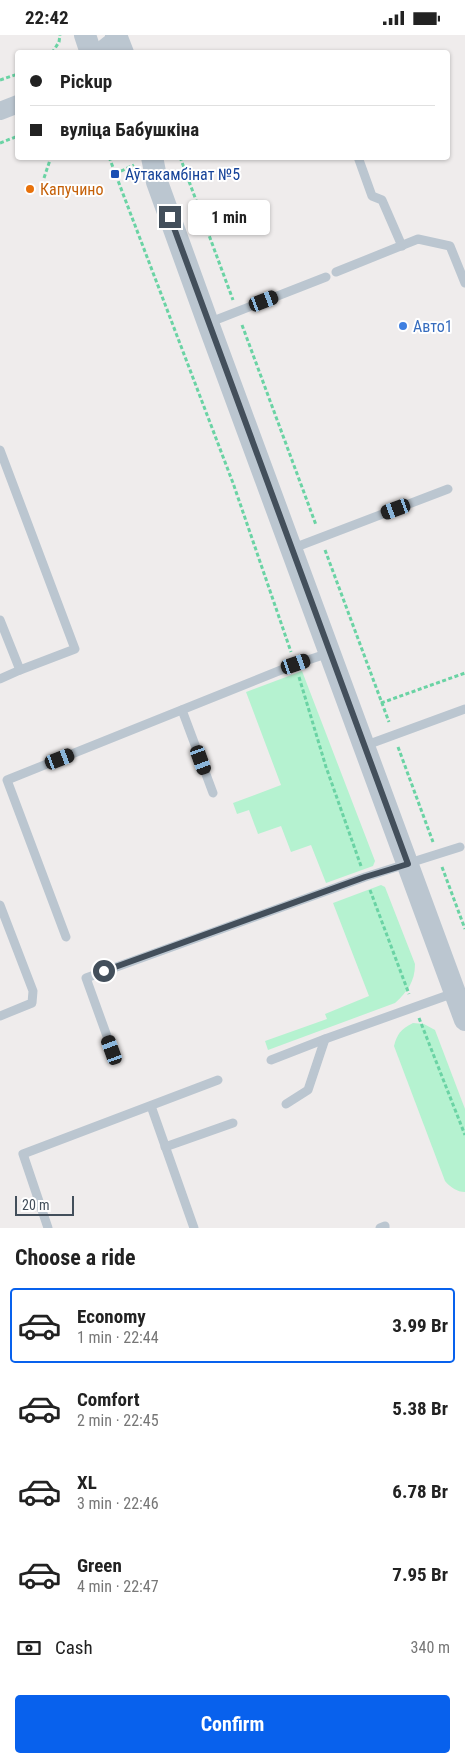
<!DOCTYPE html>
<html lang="en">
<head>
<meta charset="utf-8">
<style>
	:root { --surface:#fff; --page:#f6f6f6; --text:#222; --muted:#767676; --line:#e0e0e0; --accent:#0861ed }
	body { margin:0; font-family:"Roboto Condensed",sans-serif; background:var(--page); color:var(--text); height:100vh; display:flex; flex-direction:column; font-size:19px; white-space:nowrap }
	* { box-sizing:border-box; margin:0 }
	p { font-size:16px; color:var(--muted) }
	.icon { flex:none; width:28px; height:28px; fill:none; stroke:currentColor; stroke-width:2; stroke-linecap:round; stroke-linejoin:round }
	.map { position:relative; height:1193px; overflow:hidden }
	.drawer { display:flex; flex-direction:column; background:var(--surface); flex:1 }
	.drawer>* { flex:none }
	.top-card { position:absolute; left:15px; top:15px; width:435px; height:110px; border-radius:5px; box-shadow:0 1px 4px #0004; display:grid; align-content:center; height:110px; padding:0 15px; background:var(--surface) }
	.scale { position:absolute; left:15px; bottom:12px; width:59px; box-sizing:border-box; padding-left:5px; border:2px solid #434f5b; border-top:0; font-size:14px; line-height:18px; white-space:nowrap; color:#434f5b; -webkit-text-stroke:4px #fff; paint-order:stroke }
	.end { position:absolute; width:22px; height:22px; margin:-11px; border:6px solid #434f5b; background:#fff; box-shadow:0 0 0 2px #fff }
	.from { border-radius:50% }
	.bubble { position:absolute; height:35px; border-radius:5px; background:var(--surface); box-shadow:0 1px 4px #0004; font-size:16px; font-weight:700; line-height:35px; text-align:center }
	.car { position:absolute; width:15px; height:30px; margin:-15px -8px; border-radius:6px; box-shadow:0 0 4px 1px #0007; background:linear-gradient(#222 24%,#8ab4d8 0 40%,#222 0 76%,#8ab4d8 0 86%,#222 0) }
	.top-card b { display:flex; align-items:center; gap:18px; height:48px; font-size:19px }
	.top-card b+b { border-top:1px solid var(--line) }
	.top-card i { width:12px; height:12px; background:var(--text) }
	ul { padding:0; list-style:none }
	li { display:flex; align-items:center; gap:15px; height:75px; margin:0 10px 8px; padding:0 5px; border:2px solid transparent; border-radius:5px }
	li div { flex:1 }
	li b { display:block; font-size:19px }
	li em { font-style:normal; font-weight:700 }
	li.active { border-color:var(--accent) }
	li>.icon { width:45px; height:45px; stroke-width:1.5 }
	h2 { padding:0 15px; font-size:22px; line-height:60px }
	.pay { display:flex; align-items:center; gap:12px; height:55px; padding:0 15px; font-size:19px }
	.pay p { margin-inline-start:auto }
	.primary-button { display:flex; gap:10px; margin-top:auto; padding:10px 15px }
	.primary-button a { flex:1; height:58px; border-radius:5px; background:var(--accent); color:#fff; font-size:20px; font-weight:700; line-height:58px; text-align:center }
	.status { display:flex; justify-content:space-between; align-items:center; height:35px; padding:0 25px; background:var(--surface); direction:ltr }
	.status svg { height:14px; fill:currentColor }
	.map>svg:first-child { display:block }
	.green { fill:#b5f2d0 }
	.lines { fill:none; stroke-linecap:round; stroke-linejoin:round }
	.path { stroke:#6ad3a4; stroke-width:3; stroke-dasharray:4 2.5; stroke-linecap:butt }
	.service { stroke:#bbc6d0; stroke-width:9 }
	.minor { stroke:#bbc6d0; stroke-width:18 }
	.tertiary { stroke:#bbc6d0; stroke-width:22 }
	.route { stroke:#434f5b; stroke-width:6 }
	.transit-dot { fill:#1a4fb4; stroke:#fff; stroke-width:2 }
	.food-dot { fill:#e8710a; stroke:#fff; stroke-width:2 }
	.shop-dot { fill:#3f7fe0; stroke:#fff; stroke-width:2 }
	.labels { text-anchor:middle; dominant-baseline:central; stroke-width:4; stroke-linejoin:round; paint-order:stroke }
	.transit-label { font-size:16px; fill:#164399; stroke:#fff; text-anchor:start }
	.food-label { font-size:16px; fill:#c56008; stroke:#fff; text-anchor:start }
	.shop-label { font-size:16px; fill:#366cbe; stroke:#fff; text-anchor:start }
</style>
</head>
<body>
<div class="status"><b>22:42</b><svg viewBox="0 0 49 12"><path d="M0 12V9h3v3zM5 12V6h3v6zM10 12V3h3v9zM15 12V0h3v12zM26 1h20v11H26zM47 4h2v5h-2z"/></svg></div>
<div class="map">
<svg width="465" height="1193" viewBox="0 0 465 1193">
	<rect width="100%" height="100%" fill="#efecec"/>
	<g class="green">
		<polygon points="302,636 375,826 373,831 326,848 311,810 291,817 281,791 258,799 249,775 237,779 233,768 281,750 246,657"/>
		<path d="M 381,850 L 385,852 L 415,929 C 415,947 407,957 395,968 L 268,1015 L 265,1006 L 327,984 L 325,979 L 369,961 L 333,868 Z"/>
		<path d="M 413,988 L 424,989 L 435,995 L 465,1074 L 465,1157 C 457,1157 450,1152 445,1146 L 394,1011 C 397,999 401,994 413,988 Z"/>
	</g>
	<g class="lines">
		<g class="path">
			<polyline points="52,18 59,7 60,0"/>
			<polyline points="0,45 18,39"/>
			<polyline points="0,108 18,101"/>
			<polyline points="109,122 233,448 291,617"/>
			<polyline points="180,122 233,265"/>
			<polyline points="115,139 134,130"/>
			<polyline points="44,143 51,122"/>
			<polyline points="242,290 316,490"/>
			<polyline points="325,515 389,687"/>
			<polyline points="299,642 326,732 361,831"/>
			<polyline points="381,668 465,638"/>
			<polyline points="398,712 433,807"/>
			<polyline points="442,832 465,894"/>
			<polyline points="370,855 409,959"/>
			<polyline points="419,983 465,1100"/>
		</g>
		<g class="service">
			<polyline points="358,122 372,161 382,165 402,211"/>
			<polyline points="336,237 418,204 450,211 465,248"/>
			<polyline points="208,288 326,242"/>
			<polyline points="0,415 75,614 20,635 0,585"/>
			<polyline points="291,514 448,454"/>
			<polyline points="0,644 20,635"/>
			<polyline points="182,675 213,758"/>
			<polyline points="364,711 465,674"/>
			<polyline points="0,870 33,956 32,968 0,981"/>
			<polyline points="66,902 7,745 296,629 329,618"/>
			<polyline points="112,1015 86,943 365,842 460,812"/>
			<polyline points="271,1025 325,1004 454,958"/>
			<polyline points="286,1069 308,1055 325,1004"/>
			<polyline points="151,1071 194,1193"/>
			<polyline points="165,1112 233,1088"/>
			<polyline points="48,1193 23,1119 218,1045"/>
			<polyline points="380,1193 385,1191 385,1193"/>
		</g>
		<g class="minor">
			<polyline points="98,18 117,3"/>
			<polyline points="0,76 18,69"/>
		</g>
		<g class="tertiary">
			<polyline points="85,0 91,18"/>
			<polyline points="116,0 123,18"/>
			<polyline points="152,122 157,147 208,288 465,985"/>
		</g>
	</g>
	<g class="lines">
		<polyline class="route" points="104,936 365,842 408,829 170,182"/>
	</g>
	<rect class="transit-dot" x="110" y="134" width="10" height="10" rx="2.5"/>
	<circle class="food-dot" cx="30" cy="154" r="5"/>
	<circle class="shop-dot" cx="403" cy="291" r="5"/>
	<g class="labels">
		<g class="transit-label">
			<text x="125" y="139">Аўтакамбінат №5</text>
		</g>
		<g class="food-label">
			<text x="40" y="154">Капучино</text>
		</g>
		<g class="shop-label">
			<text x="413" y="291">Авто1</text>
		</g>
	</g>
</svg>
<div class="scale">20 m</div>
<i class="end from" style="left:104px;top:936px"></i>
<i class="end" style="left:170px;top:182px"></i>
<div class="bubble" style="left:188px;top:165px;width:82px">1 min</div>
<i class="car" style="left:264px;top:266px;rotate:69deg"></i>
<i class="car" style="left:396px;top:474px;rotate:250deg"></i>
<i class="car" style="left:296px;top:629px;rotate:71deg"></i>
<i class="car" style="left:60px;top:724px;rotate:69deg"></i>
<i class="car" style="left:201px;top:725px;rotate:160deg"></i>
<i class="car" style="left:112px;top:1015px;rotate:340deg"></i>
<div class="top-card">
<b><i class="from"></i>Pickup</b>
<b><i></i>вуліца Бабушкіна</b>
</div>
</div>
<section class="drawer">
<h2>Choose a ride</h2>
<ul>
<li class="active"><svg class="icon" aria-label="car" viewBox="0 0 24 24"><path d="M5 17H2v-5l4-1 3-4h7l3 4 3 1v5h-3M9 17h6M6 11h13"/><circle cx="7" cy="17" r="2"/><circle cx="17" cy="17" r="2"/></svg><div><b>Economy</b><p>1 min · 22:44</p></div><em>3.99 Br</em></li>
<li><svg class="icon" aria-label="car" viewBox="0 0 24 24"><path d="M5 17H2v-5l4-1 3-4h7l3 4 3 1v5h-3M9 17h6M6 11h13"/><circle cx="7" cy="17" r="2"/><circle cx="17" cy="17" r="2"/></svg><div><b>Comfort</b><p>2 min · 22:45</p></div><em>5.38 Br</em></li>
<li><svg class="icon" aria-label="car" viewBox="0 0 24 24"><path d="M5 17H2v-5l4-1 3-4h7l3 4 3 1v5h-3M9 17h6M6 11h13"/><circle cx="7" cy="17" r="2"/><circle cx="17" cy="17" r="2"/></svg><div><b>XL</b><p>3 min · 22:46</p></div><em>6.78 Br</em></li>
<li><svg class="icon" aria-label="car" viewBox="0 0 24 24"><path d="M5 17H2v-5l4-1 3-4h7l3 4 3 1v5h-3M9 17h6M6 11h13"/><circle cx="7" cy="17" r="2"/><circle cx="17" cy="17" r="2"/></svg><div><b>Green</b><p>4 min · 22:47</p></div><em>7.95 Br</em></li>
</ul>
<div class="pay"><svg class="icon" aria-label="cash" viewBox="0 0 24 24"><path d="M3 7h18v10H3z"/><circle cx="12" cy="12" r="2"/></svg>Cash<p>340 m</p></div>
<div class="primary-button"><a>Confirm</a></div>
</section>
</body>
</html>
